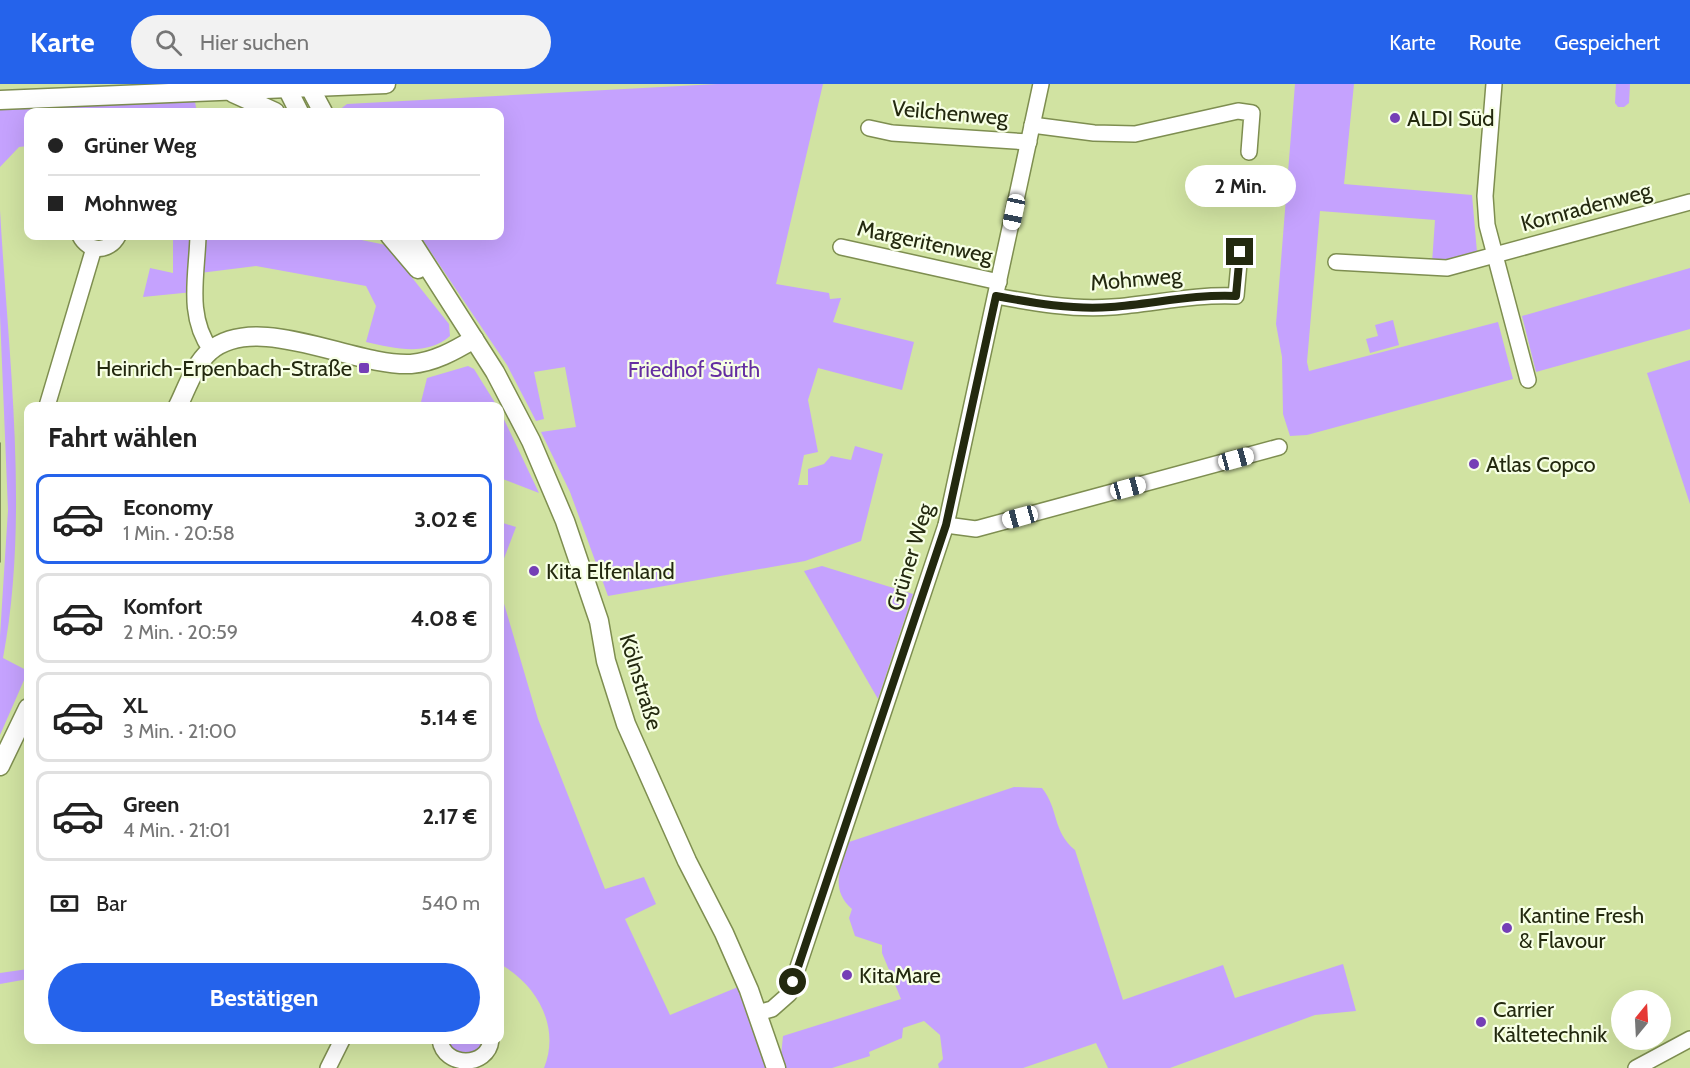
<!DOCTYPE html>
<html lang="de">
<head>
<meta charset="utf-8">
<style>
	:root { --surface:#fff; --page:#f2f2f2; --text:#222; --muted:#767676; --line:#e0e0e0; --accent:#2563eb }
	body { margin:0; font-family:Cabin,sans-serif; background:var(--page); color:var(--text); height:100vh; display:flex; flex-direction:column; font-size:22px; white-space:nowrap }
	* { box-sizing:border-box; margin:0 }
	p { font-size:20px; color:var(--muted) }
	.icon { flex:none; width:33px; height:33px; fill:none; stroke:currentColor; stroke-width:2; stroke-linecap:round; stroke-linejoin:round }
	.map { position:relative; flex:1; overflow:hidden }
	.sheet { position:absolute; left:24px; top:318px; width:480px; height:642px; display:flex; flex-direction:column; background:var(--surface); border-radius:12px; box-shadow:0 6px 24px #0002 }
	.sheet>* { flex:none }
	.hud { position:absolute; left:24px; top:24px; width:480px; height:132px; border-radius:12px; box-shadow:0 6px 24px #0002; display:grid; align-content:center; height:132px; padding:0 24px; background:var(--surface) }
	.needle { width:39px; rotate:18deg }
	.fabs { position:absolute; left:1611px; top:906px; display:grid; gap:12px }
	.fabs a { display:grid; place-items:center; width:60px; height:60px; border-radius:50%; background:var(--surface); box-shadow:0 6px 24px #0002; font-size:30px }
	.end { position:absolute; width:27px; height:27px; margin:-14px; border:8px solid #23290f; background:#fff; box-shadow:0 0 0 3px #fff }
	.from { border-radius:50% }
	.bubble { position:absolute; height:42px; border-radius:21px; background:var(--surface); box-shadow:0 6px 24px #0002; font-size:20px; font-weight:700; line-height:42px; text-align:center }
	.car { position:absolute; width:18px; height:36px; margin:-18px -9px; border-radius:8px; box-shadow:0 0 4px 2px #0007; background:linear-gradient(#fff 24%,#345 0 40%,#fff 0 76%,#345 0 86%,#fff 0) }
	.hud b { display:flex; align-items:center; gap:21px; height:57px; font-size:22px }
	.hud b+b { border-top:2px solid var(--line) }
	.hud i { width:15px; height:15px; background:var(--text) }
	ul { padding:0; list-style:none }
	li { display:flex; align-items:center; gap:18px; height:90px; margin:0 12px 9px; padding:0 12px; border:3px solid var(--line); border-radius:12px }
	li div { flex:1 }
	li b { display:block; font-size:22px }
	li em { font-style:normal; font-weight:700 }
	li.on { border-color:var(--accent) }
	li>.icon { width:54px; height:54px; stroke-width:1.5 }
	h2 { padding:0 24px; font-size:27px; line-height:72px }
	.pay { display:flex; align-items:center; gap:15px; height:66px; padding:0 24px; font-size:22px }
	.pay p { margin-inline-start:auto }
	.action { display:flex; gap:12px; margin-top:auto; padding:12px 24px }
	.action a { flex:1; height:69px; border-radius:36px; background:var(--accent); color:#fff; font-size:24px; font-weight:700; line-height:69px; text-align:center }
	header { display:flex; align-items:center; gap:36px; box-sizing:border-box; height:84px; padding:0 30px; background:var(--accent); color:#fff }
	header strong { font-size:28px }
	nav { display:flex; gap:33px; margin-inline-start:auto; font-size:21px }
	.search { width:420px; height:54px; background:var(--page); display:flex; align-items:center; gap:15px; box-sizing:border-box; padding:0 21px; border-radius:33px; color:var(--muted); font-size:22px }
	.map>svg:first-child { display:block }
	.green { fill:#c5a2fe }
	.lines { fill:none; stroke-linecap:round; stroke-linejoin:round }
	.minor-casing { stroke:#7e8e50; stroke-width:18 }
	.tertiary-casing { stroke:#7e8e50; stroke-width:21 }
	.minor { stroke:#fff; stroke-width:15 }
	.tertiary { stroke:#fff; stroke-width:18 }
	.tram { stroke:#667047; stroke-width:1.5 }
	.route { stroke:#23290f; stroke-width:8 }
	.poi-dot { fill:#753fb6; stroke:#f7ffe5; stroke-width:2 }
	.labels { text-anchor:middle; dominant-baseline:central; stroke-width:4.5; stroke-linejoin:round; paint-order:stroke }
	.street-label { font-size:22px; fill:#23290f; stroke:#f7ffe5 }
	.poi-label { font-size:22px; fill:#23290f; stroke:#f7ffe5; text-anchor:start }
	.park-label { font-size:22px; fill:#642ea1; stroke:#f7ffe5 }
</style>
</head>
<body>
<header>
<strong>Karte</strong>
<div class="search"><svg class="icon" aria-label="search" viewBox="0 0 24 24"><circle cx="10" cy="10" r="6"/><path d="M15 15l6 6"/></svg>Hier suchen</div>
<nav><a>Karte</a><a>Route</a><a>Gespeichert</a></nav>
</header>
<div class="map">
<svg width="1690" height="984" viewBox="0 0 1690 984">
	<rect width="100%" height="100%" fill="#d1e3a2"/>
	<g class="green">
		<polygon points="717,0 823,0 776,200 829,209 830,215 841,214 833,238 914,258 902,306 818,284 808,316 818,368 804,371 798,401 808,401 808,385 824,380 831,372 851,376 855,362 883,370 861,457 805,477 608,512 570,408 541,348 576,343 565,283 534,288 544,335 536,337 507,281 420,152 500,152 500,28 339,28 339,26 347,20"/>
		<polygon points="1295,0 1354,0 1344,100 1472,111 1477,168 1451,177 1432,179 1435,136 1320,127 1307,278 1309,287 1498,238 1513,295 1307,351 1290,352 1283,330 1282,273 1276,240"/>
		<polygon points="1616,0 1630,0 1629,19 1624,23 1618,23 1615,19"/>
		<polygon points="194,13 197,28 28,28 28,62 19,63 0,83 0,25"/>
		<path d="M 0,126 C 8,270 30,432 3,574 L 28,587 L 0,651 L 0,552 L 8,426 L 0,231 Z"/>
		<path d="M 173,152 L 342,152 L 386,161 L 449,240 L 450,252 C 426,273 394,264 366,258 L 376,222 L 366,202 L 256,182 L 200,189 L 193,208 L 143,213 L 150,184 L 173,189 Z"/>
		<polygon points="1690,184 1690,245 1536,288 1522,232"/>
		<polygon points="1393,236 1399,261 1370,269 1366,255 1378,252 1375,241"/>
		<polygon points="1690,276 1690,420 1647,289"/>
		<polygon points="468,282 474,285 497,322 420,322 427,294"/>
		<polygon points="500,327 539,409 500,394"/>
		<polygon points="500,438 516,443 500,485"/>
		<polygon points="822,482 913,510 878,615 804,487"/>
		<path d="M 500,506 L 538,635 L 605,805 L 644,793 L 656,820 L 625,835 L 670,931 L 738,903 L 749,926 L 769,984 L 544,984 C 561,942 536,900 500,880 Z"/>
		<path d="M 1014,703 L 1042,704 C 1059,725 1052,747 1075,766 L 1123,916 L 1223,881 L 1235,914 L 1343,880 L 1356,927 L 1315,931 L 1170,984 L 1108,984 L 1096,959 L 1023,984 L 939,984 L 938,980 L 943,975 L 940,951 L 924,937 L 903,944 L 902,954 L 869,968 L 870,972 L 832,984 L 785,984 L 781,972 L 783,952 L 901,915 L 882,869 L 882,861 L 855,852 L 849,834 L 852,825 C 829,805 841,782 849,758 Z"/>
		<polygon points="28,885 28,895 0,900 0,889"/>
		<polygon points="447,956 484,956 483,962 475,972 453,970"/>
	</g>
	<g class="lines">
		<defs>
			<g id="minor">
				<polyline points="1494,0 1485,112 1487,141 1528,296"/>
				<polyline points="1032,41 1094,49 1135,50 1238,27 1252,29 1249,68"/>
				<polyline points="869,44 892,49 1029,58"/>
				<path d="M 80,152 C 88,168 109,169 118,152"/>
				<path d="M 198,152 C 197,191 186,232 211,266"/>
				<polyline points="841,163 999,198"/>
				<polyline points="1336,178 1447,184 1690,118"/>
				<path d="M 996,212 C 1033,219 1073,226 1112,223 C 1153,220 1194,210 1236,212 L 1240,168"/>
				<polyline points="47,322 94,164"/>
				<polyline points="946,441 976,445 1279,363"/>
				<polyline points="757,929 772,925 789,910 946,441 1041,0"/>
				<path d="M 440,956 C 444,984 488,984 491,956"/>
				<polyline points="328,984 342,956"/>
				<polyline points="1636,984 1690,955"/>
			</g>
			<g id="tertiary">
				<polyline points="285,0 299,28"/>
				<polyline points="308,0 323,28"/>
				<polyline points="233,9 275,28"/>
				<polyline points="0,16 386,0"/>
				<polyline points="390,152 418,185"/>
				<polyline points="408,152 495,288 531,357 565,437 599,537 606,577 626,640 687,777 724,849 749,906 776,984"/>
				<path d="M 178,322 C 187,304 194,281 210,267 C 258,227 354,283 411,280 C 434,278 454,267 474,255"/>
				<polyline points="0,682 28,624"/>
			</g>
		</defs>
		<use href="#minor" class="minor-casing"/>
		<use href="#tertiary" class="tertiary-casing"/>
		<use href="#minor" class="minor"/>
		<use href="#tertiary" class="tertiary"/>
		<polyline class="tram" points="0,359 0,478"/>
	</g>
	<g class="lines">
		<path class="route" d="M 793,898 L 946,441 L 996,212 C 1033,219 1073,226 1111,223 C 1153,220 1194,210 1236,212 L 1240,168"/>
	</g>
	<g class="poi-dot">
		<circle cx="1395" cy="34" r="6"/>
		<rect x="358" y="278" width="12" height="12" rx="3"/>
		<circle cx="1474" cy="380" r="6"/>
		<circle cx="534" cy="487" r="6"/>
		<circle cx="1507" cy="844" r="6"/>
		<circle cx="847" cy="891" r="6"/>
		<circle cx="1481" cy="938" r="6"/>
	</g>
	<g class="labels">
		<g class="street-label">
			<text transform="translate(950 29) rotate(5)">Veilchenweg</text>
			<text transform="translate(1586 123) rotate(-15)">Kornradenweg</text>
			<text transform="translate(925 158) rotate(12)">Margeritenweg</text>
			<text transform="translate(1136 195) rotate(-5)">Mohnweg</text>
			<text transform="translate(910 473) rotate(-73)">Grüner Weg</text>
			<text transform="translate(641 598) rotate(73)">Kölnstraße</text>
		</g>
		<g class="poi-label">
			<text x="1407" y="34">ALDI Süd</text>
			<text x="352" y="284" text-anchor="end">Heinrich-Erpenbach-Straße</text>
			<text x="1486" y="380">Atlas Copco</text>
			<text x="546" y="487">Kita Elfenland</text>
			<text x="1519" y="831">Kantine Fresh<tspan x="1519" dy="25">&amp; Flavour</tspan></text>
			<text x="859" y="891">KitaMare</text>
			<text x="1493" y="925">Carrier<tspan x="1493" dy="25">Kältetechnik</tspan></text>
		</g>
		<g class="park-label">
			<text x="694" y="285">Friedhof Sürth</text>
		</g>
	</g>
</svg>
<div class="fabs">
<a><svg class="needle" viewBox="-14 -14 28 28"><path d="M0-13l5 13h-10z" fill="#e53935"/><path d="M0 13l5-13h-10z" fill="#767676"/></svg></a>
</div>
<i class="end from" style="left:793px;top:898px"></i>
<i class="end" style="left:1240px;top:168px"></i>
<div class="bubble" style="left:1185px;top:81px;width:111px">2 Min.</div>
<i class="car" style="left:1014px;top:128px;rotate:192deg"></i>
<i class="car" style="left:1236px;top:375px;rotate:75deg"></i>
<i class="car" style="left:1128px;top:404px;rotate:75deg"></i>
<i class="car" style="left:1020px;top:433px;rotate:255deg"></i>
<div class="hud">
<b><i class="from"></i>Grüner Weg</b>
<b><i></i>Mohnweg</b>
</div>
<section class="sheet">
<h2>Fahrt wählen</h2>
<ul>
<li class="on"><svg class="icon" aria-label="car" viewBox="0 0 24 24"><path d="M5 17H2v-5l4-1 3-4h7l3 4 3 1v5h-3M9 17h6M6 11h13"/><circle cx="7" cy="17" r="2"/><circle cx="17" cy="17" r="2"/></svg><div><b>Economy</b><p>1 Min. · 20:58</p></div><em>3.02 €</em></li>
<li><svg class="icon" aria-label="car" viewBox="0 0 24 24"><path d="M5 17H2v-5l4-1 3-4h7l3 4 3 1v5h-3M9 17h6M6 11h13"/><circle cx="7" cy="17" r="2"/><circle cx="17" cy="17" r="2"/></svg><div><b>Komfort</b><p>2 Min. · 20:59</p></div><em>4.08 €</em></li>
<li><svg class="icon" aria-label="car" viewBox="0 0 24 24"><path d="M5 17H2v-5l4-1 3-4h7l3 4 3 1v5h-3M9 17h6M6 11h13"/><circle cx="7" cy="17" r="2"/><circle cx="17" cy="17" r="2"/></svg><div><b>XL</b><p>3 Min. · 21:00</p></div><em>5.14 €</em></li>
<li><svg class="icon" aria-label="car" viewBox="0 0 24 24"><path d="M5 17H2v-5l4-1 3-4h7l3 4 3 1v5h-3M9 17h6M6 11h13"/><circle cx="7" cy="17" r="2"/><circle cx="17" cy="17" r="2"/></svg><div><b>Green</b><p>4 Min. · 21:01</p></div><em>2.17 €</em></li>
</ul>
<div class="pay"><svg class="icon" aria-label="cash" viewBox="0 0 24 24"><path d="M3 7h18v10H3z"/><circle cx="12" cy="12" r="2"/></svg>Bar<p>540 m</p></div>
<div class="action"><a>Bestätigen</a></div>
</section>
</div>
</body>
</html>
